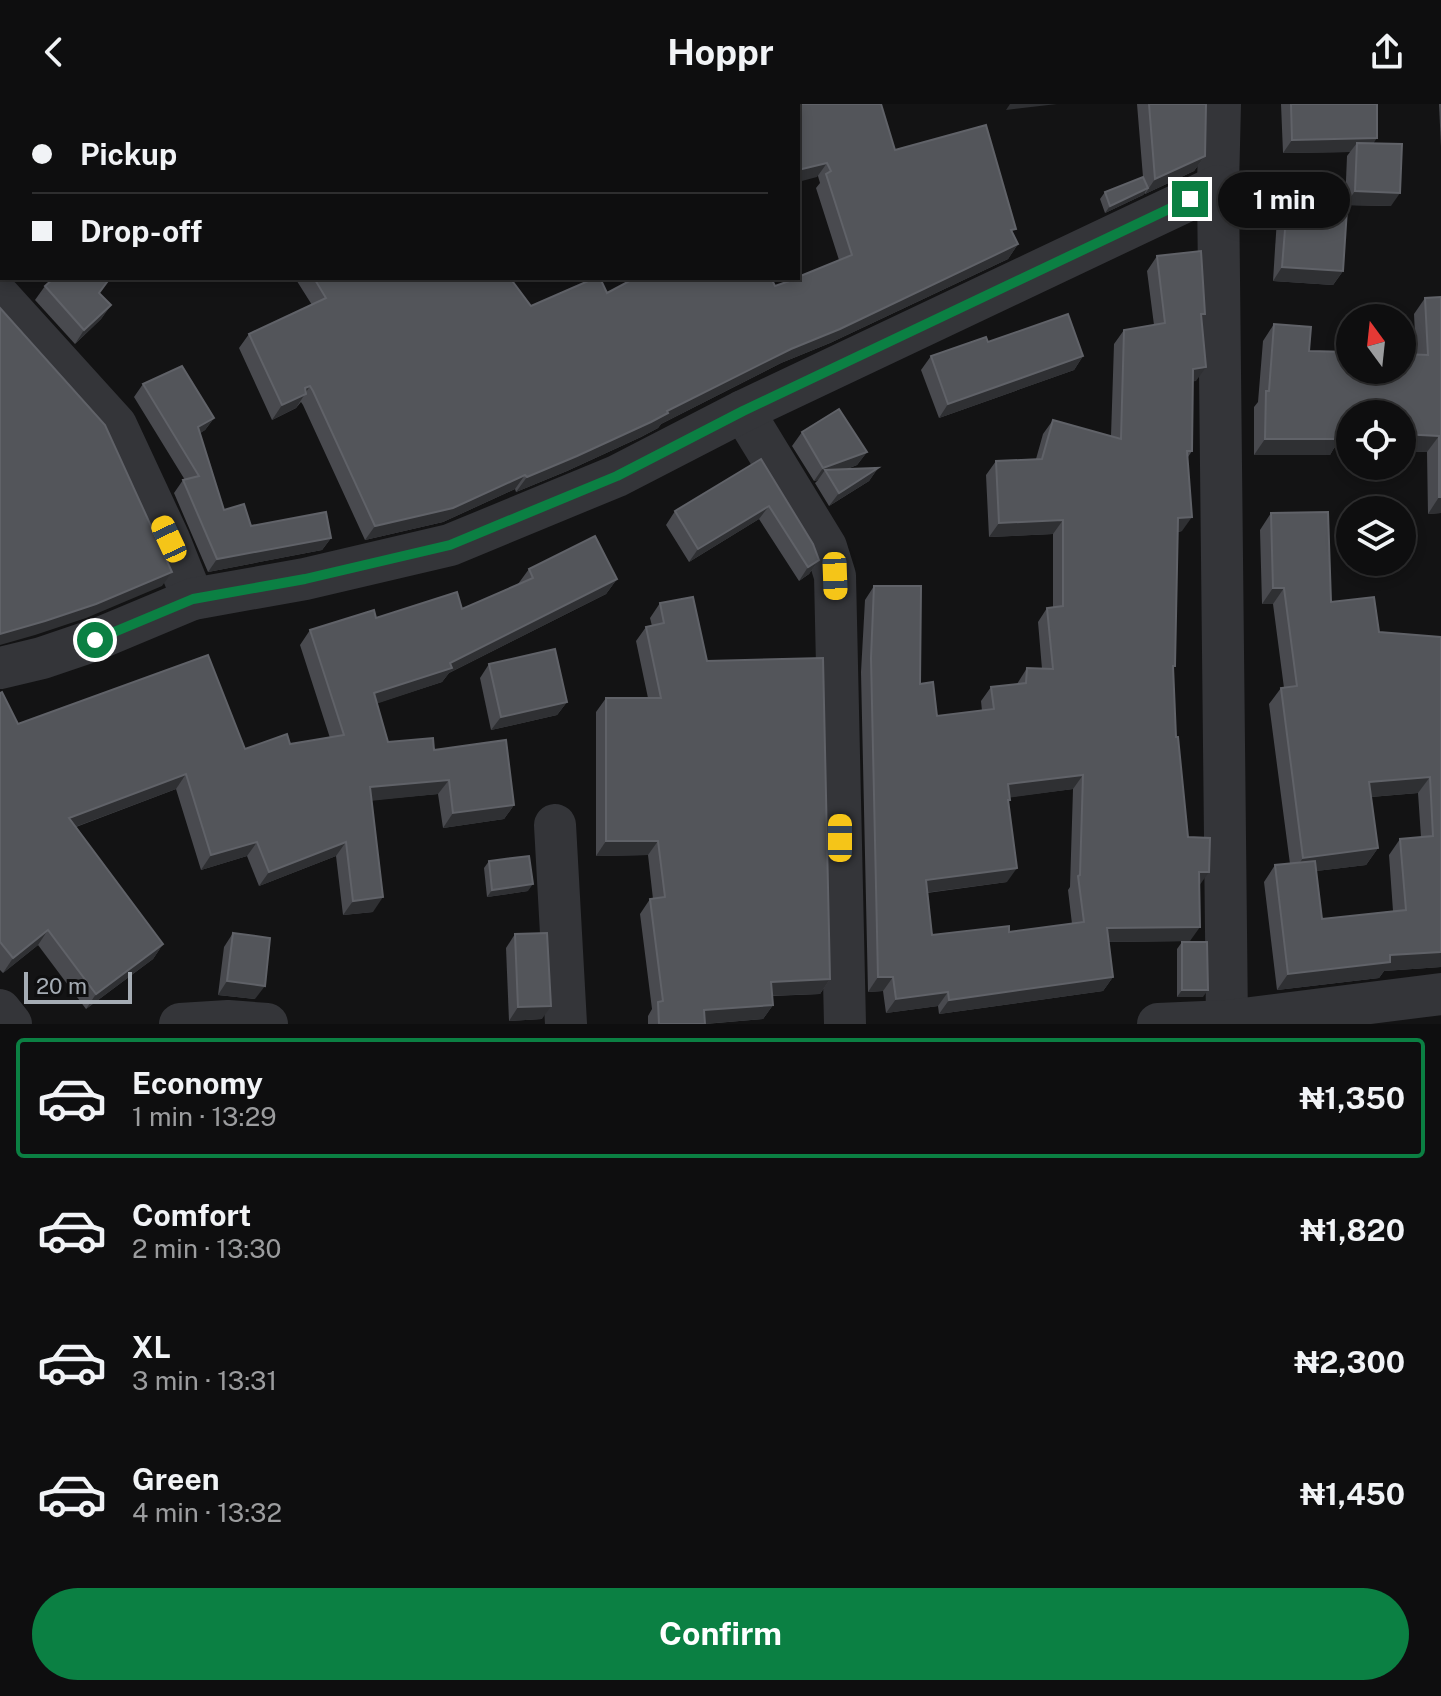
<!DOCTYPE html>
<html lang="en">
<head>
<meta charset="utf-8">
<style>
	:root { --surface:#0e0e0f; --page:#171718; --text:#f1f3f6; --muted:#9b9c9e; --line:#2e2e2f; --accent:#0b8043 }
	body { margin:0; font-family:"Public Sans",sans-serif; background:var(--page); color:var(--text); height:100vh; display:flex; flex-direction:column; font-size:30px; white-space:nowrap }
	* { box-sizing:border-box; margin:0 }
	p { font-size:26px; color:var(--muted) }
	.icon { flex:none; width:44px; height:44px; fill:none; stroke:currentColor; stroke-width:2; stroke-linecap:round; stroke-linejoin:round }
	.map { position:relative; height:920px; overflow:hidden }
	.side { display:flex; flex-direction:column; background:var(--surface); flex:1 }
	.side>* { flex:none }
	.banner { position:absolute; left:0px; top:0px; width:800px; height:176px; box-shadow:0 4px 12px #0003,0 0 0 2px var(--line); display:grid; align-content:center; height:176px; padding:0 32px; background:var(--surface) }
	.needle { width:52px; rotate:345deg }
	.controls { position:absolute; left:1336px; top:200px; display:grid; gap:16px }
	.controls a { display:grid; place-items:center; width:80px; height:80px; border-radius:50%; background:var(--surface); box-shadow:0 4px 12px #0003,0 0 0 2px var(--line); font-size:40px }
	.scale { position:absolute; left:24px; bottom:20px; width:108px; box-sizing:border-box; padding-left:8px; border:4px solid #a5acb4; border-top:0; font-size:22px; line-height:28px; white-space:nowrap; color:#a5acb4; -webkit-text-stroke:6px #0e0e0f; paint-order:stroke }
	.end { position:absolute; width:36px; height:36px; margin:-18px; border:10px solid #0b8043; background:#fff; box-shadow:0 0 0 4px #fff }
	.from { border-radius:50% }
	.bubble { position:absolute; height:56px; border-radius:28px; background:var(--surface); box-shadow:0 4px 12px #0003,0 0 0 2px var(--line); font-size:26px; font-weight:700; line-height:56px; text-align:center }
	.car { position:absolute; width:24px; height:48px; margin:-24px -12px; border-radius:10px; box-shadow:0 0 6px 2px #0007; background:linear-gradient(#f5c518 24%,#345 0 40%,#f5c518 0 76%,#345 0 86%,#f5c518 0) }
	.banner b { display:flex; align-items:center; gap:28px; height:76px; font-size:30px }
	.banner b+b { border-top:2px solid var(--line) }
	.banner i { width:20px; height:20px; background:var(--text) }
	ul { padding:14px 0 0; list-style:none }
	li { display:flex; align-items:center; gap:24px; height:120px; margin:0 16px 12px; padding:0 16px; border:4px solid transparent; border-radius:8px }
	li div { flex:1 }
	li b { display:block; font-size:30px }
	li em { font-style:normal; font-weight:700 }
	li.active { border-color:var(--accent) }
	li>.icon { width:72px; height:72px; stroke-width:1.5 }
	.primary-button { display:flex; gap:16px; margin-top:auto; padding:16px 32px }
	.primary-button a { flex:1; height:92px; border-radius:48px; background:var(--accent); color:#fff; font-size:32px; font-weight:700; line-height:92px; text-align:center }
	header { display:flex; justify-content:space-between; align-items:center; height:104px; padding:0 32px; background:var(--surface); font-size:36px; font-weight:700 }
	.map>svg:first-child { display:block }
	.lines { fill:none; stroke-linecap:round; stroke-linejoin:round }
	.minor { stroke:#343539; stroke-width:42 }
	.wall { fill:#494a4f; fill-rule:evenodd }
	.shaded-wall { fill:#2f3033 }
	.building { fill:#53555a; stroke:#606268; stroke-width:2; fill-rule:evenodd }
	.route { stroke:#0b8043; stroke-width:10 }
</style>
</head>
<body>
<header><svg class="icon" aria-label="back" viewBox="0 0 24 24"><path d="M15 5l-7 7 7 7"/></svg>Hoppr<svg class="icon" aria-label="share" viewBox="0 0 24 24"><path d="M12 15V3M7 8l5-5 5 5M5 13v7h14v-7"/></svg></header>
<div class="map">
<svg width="1441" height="920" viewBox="0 0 1441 920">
	<rect width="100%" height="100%" fill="#131314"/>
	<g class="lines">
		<g class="minor">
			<polyline points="470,0 470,2"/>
			<polyline points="1220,0 1218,82 1227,920"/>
			<polyline points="0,193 116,321 169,435 193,495"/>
			<polyline points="743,307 826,443 835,472 845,920"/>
			<polyline points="0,564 42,554 95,536 193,495 305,475 450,441 617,372 743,307 1218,82"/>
			<polyline points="555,721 566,920"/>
			<polyline points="0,906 11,920"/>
			<polyline points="180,920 228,917 267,920"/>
			<polyline points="1158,920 1227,917 1441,890"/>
		</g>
	</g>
	<g class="wall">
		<polygon points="595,0 881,0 895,46 1013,129 1018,140 1008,155 830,239 781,259 661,320 658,324 641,333 567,367 516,388 515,385 443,418 365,436 303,301 301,298 296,304 272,316 239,244 249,230 312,201 295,174 510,174 531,202 607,189 775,182 839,156 816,84 820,79 798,2 595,2"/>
		<polygon points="1137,0 1206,0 1205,52 1194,67 1145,90 1145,89 1143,91 1105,109 1100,95 1105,88 1143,73"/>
		<polygon points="1281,0 1377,0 1374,39 1391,102 1345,101 1347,52 1350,48 1283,49"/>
		<polygon points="1439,0 1441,0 1441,43"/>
		<polygon points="1287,101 1343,167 1333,181 1273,177 1277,114"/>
		<path d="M 1157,152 L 1201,216 L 1196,277 L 1193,277 L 1192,347 L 1188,353 L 1182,427 L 1178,428 L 1175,562 L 1173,565 L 1176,633 L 1188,733 L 1199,782 L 1190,837 L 1109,838 L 1113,873 L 1103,887 L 939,910 L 938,902 L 886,909 L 883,887 L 868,888 L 861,568 L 865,496 L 874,482 L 920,580 L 937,612 L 982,607 L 981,597 L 991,583 L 1017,580 L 1027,564 L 1042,565 L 1038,518 L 1047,504 L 1053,504 L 1053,430 L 989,433 L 986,371 L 996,357 L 1036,355 L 1043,330 L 1053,316 L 1111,332 L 1114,240 L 1124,226 L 1154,221 L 1147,167 ZM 1073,685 L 1070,783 L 1068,786 L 1072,820 L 1009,828 L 932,831 L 927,789 L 1007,778 L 1009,698 L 1010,693 Z"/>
		<polygon points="45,182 99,189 111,201 101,215 75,240 35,196"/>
		<polygon points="1441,193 1441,409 1428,410 1427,348 1334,344 1330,351 1254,351 1254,303 1258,298 1263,237 1274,220 1309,247 1416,250 1414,210 1425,194"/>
		<polygon points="988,238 1083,252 1074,266 939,314 921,266 931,252"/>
		<polygon points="143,280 214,314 205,326 200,329 224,406 251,422 331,434 322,446 208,468 174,389 183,376 185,376 134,293"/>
		<polygon points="802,328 867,348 857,361 847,365 878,364 869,377 829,402 815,379 818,376 814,377 792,342"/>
		<polygon points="761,355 819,456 809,470 799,477 759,415 689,458 666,421 675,407"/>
		<path d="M 1271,409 L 1331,498 L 1379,528 L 1441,533 L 1441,863 L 1384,867 L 1379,874 L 1277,886 L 1264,778 L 1275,761 L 1290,760 L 1269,600 L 1281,584 L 1284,584 L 1273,500 L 1262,500 L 1260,426 ZM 1418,689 L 1421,733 L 1400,735 L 1389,751 L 1393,807 L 1322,815 L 1316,767 L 1366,761 L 1378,744 L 1371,693 Z"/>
		<polygon points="529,465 617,475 606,490 449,569 442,578 377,599 388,638 434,646 514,701 504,715 443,724 438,690 372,696 373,808 343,811 336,752 259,782 247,752 201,766 176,685 76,723 163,840 153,855 86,905 38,841 3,869 0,866 0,589 18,620 245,645 290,640 330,634 300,541 310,526 376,514 462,505 519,481 518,480"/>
		<polygon points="660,499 707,557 830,875 820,890 772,892 773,901 763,915 705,920 648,920 648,912 652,905 640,810 650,795 653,795 648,751 596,752 596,608 606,594 648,594 636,537 646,523 652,522 650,514"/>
		<polygon points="489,560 567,598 557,611 491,626 480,574"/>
		<polygon points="489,757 528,787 487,793 484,764"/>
		<polygon points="233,829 255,895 218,891 224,843"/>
		<polygon points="515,830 542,915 509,917 506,844"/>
		<polygon points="1182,838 1203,893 1177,893 1177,845"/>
	</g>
	<g class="shaded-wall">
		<polygon points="700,0 769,0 767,2 699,2"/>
		<polygon points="1010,0 1057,0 1006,6"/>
		<polygon points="1377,34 1368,47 1357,39 1350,48 1283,49 1292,36"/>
		<polygon points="1205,52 1194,67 1145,90 1155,75"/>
		<polygon points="827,59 817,73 798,78 798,66"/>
		<polygon points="1148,84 1143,91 1105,109 1110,102"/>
		<polygon points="1355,87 1400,89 1391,102 1345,101"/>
		<polygon points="1018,140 1008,155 830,239 781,259 661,320 658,324 641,333 567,367 516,388 527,373 667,307 791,245"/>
		<polygon points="1282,163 1343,167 1333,181 1273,177"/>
		<polygon points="111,201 101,215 75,240 84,226"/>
		<polygon points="1083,252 1074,266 939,314 948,300"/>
		<polygon points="1206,263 1196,277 1184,279 1193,265"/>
		<polygon points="310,282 296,304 272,316 282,301 305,284"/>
		<polygon points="214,314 205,326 190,336 198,323"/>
		<polygon points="1341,328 1350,328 1350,345 1334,344 1330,351 1254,351 1265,335"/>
		<polygon points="1402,330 1439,332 1427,348 1402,347"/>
		<polygon points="867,348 857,361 828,372 825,366 818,376 814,377 823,364"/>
		<polygon points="878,364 869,377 829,402 839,389"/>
		<polygon points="525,371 515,385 443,418 365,436 375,422"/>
		<polygon points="1439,393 1441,393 1441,409 1428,410"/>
		<polygon points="769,402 759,415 689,458 698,445"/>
		<polygon points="1192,413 1182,427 1168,429 1178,414"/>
		<polygon points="1063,416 1053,430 989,433 999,419"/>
		<polygon points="331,434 322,446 208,468 217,455"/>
		<polygon points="819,456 809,470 799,477 808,463"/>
		<polygon points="172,468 162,482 86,514 35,531 0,541 0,530"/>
		<polygon points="617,475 606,490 449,569 442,578 364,604 374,589 450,559"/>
		<polygon points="1273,484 1284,484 1273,500 1262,500"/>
		<polygon points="567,598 557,611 491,626 501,613"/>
		<polygon points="186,670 176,685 59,729 69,714"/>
		<polygon points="1083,671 1073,685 999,695 1008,680"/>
		<polygon points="1430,673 1418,689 1358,694 1369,678"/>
		<polygon points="449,676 438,690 360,698 370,683"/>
		<polygon points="514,701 504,715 443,724 453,709"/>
		<polygon points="606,737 658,737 648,751 596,752"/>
		<polygon points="257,738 247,752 201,766 211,751"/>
		<polygon points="346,738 336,752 259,782 269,768"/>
		<polygon points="1378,744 1366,761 1292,770 1303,754"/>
		<polygon points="1017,764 1007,778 916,790 926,776"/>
		<polygon points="1199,768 1209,768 1199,782"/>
		<polygon points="533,780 528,787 487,793 492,786"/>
		<polygon points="383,793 373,808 343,811 353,797"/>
		<polygon points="1200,823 1190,837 1097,838 1107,824"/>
		<polygon points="48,826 38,841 3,869 13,854"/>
		<polygon points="163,840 153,855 86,905 96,890"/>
		<polygon points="1441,848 1441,863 1384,867 1379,874 1277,886 1288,870 1390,851"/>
		<polygon points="878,873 893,873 883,887 868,888"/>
		<polygon points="1113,873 1103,887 939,910 949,896"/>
		<polygon points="830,875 820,890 761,892 771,878"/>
		<polygon points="227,877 265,882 255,895 218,891"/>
		<polygon points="1182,886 1208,886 1203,893 1177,893"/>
		<polygon points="948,888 938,902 886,909 896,895"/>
		<polygon points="773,901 763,915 703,920 704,906"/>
		<polygon points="551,902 542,915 509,917 518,903"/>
	</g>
	<g class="building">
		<polygon points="5,0 201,0 199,2 3,2"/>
		<polygon points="316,0 413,0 415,2 314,2"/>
		<rect x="605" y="0" width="101" height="2"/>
		<polygon points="775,0 881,0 895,46 986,21 1016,125 1011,126 1018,140 840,225 791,245 667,307 668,309 651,318 577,352 527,373 525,371 453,404 375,422 313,287 310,282 305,284 306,290 282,301 249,230 326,194 314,174 510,174 531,202 595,174 600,174 607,189 635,174 771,174 775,182 798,174 798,173 852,151 826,70 831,67 827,59 798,66 798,2 775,2"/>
		<polygon points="1149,0 1206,0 1205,52 1155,75"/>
		<polygon points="1291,0 1377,0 1377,34 1292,36"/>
		<polygon points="2,4 2,142 0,144 0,6"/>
		<polygon points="1357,39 1402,40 1400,89 1355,87"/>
		<polygon points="1143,73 1148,84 1110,102 1105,88"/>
		<polygon points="1287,101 1347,105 1343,167 1282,163"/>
		<path d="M 1201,147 L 1205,210 L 1201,210 L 1206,263 L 1193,265 L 1192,347 L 1187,347 L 1192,413 L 1178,414 L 1175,562 L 1173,562 L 1176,633 L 1178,633 L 1188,733 L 1210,734 L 1209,768 L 1199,768 L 1200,823 L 1107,824 L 1113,873 L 949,896 L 948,888 L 896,895 L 893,873 L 878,873 L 871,554 L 874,482 L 921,482 L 920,580 L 933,578 L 937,612 L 994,605 L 991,583 L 1026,579 L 1027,564 L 1053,565 L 1047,504 L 1063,502 L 1063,416 L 999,419 L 996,357 L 1042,355 L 1053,316 L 1121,335 L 1124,226 L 1165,219 L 1157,152 ZM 1083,671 L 1080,771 L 1078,772 L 1084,818 L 1009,828 L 1009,822 L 932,831 L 926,776 L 1017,764 L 1008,696 L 1010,696 L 1008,680 Z"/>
		<polygon points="54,174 110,174 99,189 111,201 84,226 45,182"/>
		<polygon points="1441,193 1441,393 1439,393 1439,332 1402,330 1402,310 1350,310 1350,328 1341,328 1341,335 1265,335 1266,287 1269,287 1274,220 1311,223 1309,247 1350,248 1350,266 1402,266 1402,250 1428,251 1425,194"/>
		<polygon points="0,204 105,321 172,468 96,500 45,517 0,530"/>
		<polygon points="1068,210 1083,252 948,300 931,252 986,233 988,238"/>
		<polygon points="182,262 214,314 198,323 224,406 244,400 251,422 326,408 331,434 217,455 183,376 199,372 143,280"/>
		<polygon points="839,305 867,348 823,364 802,328"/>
		<polygon points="761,355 813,440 819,456 808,463 769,402 698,445 675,407"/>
		<polygon points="878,364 839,389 825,366"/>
		<polygon points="1328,408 1331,498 1374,493 1379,528 1441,533 1441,848 1390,851 1390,858 1288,870 1275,761 1315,757 1322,815 1406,806 1400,735 1433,732 1430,673 1369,678 1378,744 1303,754 1281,584 1297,582 1284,484 1273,484 1271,409"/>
		<polygon points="595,432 617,475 450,559 452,564 374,589 388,638 433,634 434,646 506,636 514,701 453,709 449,676 370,683 383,793 353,797 346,738 269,768 257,738 211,751 186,670 69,714 163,840 96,890 48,826 13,854 0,838 0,589 2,588 18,620 208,551 245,645 287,630 290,640 344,631 310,526 374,506 376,514 457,488 462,505 533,474 529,465"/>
		<polygon points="693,493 707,557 823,554 830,875 771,878 773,901 704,906 705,920 659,920 658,898 663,897 650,795 665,793 658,737 606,737 606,594 661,594 646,523 664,519 660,499"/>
		<polygon points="555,545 567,598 501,613 489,560"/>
		<polygon points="529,752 533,780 492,786 489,757"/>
		<polygon points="233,829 270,834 265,882 227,877"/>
		<polygon points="547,829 551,902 518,903 515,830"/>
		<polygon points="1182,838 1207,838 1208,886 1182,886"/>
	</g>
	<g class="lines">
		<polyline class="route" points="95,536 193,495 305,475 450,441 617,372 743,307 1190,95"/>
	</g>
</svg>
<div class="controls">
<a><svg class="needle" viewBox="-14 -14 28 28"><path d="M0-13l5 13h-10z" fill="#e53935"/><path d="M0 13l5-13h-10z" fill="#9b9c9e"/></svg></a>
<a><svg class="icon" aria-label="locate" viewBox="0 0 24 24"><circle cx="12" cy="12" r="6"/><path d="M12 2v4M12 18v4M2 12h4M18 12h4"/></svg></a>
<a><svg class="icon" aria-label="layers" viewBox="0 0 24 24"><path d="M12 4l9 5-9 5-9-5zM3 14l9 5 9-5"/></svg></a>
</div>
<div class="scale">20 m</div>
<i class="end from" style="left:95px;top:536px"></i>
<i class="end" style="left:1190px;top:95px"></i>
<div class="bubble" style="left:1218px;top:68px;width:132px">1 min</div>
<i class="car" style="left:169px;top:435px;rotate:335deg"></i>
<i class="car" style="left:835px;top:472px;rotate:178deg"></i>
<i class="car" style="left:840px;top:734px;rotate:0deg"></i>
<div class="banner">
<b><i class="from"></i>Pickup</b>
<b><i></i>Drop-off</b>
</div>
</div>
<section class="side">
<ul>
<li class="active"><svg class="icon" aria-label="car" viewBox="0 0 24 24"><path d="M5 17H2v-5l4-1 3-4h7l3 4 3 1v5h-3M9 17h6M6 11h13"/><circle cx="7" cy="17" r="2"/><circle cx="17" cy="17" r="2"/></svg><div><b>Economy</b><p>1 min · 13:29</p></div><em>₦1,350</em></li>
<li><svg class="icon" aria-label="car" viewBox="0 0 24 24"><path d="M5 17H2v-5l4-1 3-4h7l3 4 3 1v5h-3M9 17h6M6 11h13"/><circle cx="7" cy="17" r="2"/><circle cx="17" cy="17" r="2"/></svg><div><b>Comfort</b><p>2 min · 13:30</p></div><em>₦1,820</em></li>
<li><svg class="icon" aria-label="car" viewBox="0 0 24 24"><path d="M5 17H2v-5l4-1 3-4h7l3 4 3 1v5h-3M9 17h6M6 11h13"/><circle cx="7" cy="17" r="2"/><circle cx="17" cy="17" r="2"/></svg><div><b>XL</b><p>3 min · 13:31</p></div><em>₦2,300</em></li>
<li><svg class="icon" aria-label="car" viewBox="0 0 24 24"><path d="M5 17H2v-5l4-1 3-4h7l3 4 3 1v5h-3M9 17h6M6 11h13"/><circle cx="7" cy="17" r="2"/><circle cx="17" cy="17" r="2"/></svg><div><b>Green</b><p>4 min · 13:32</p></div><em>₦1,450</em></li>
</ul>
<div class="primary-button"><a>Confirm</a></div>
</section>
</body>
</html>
